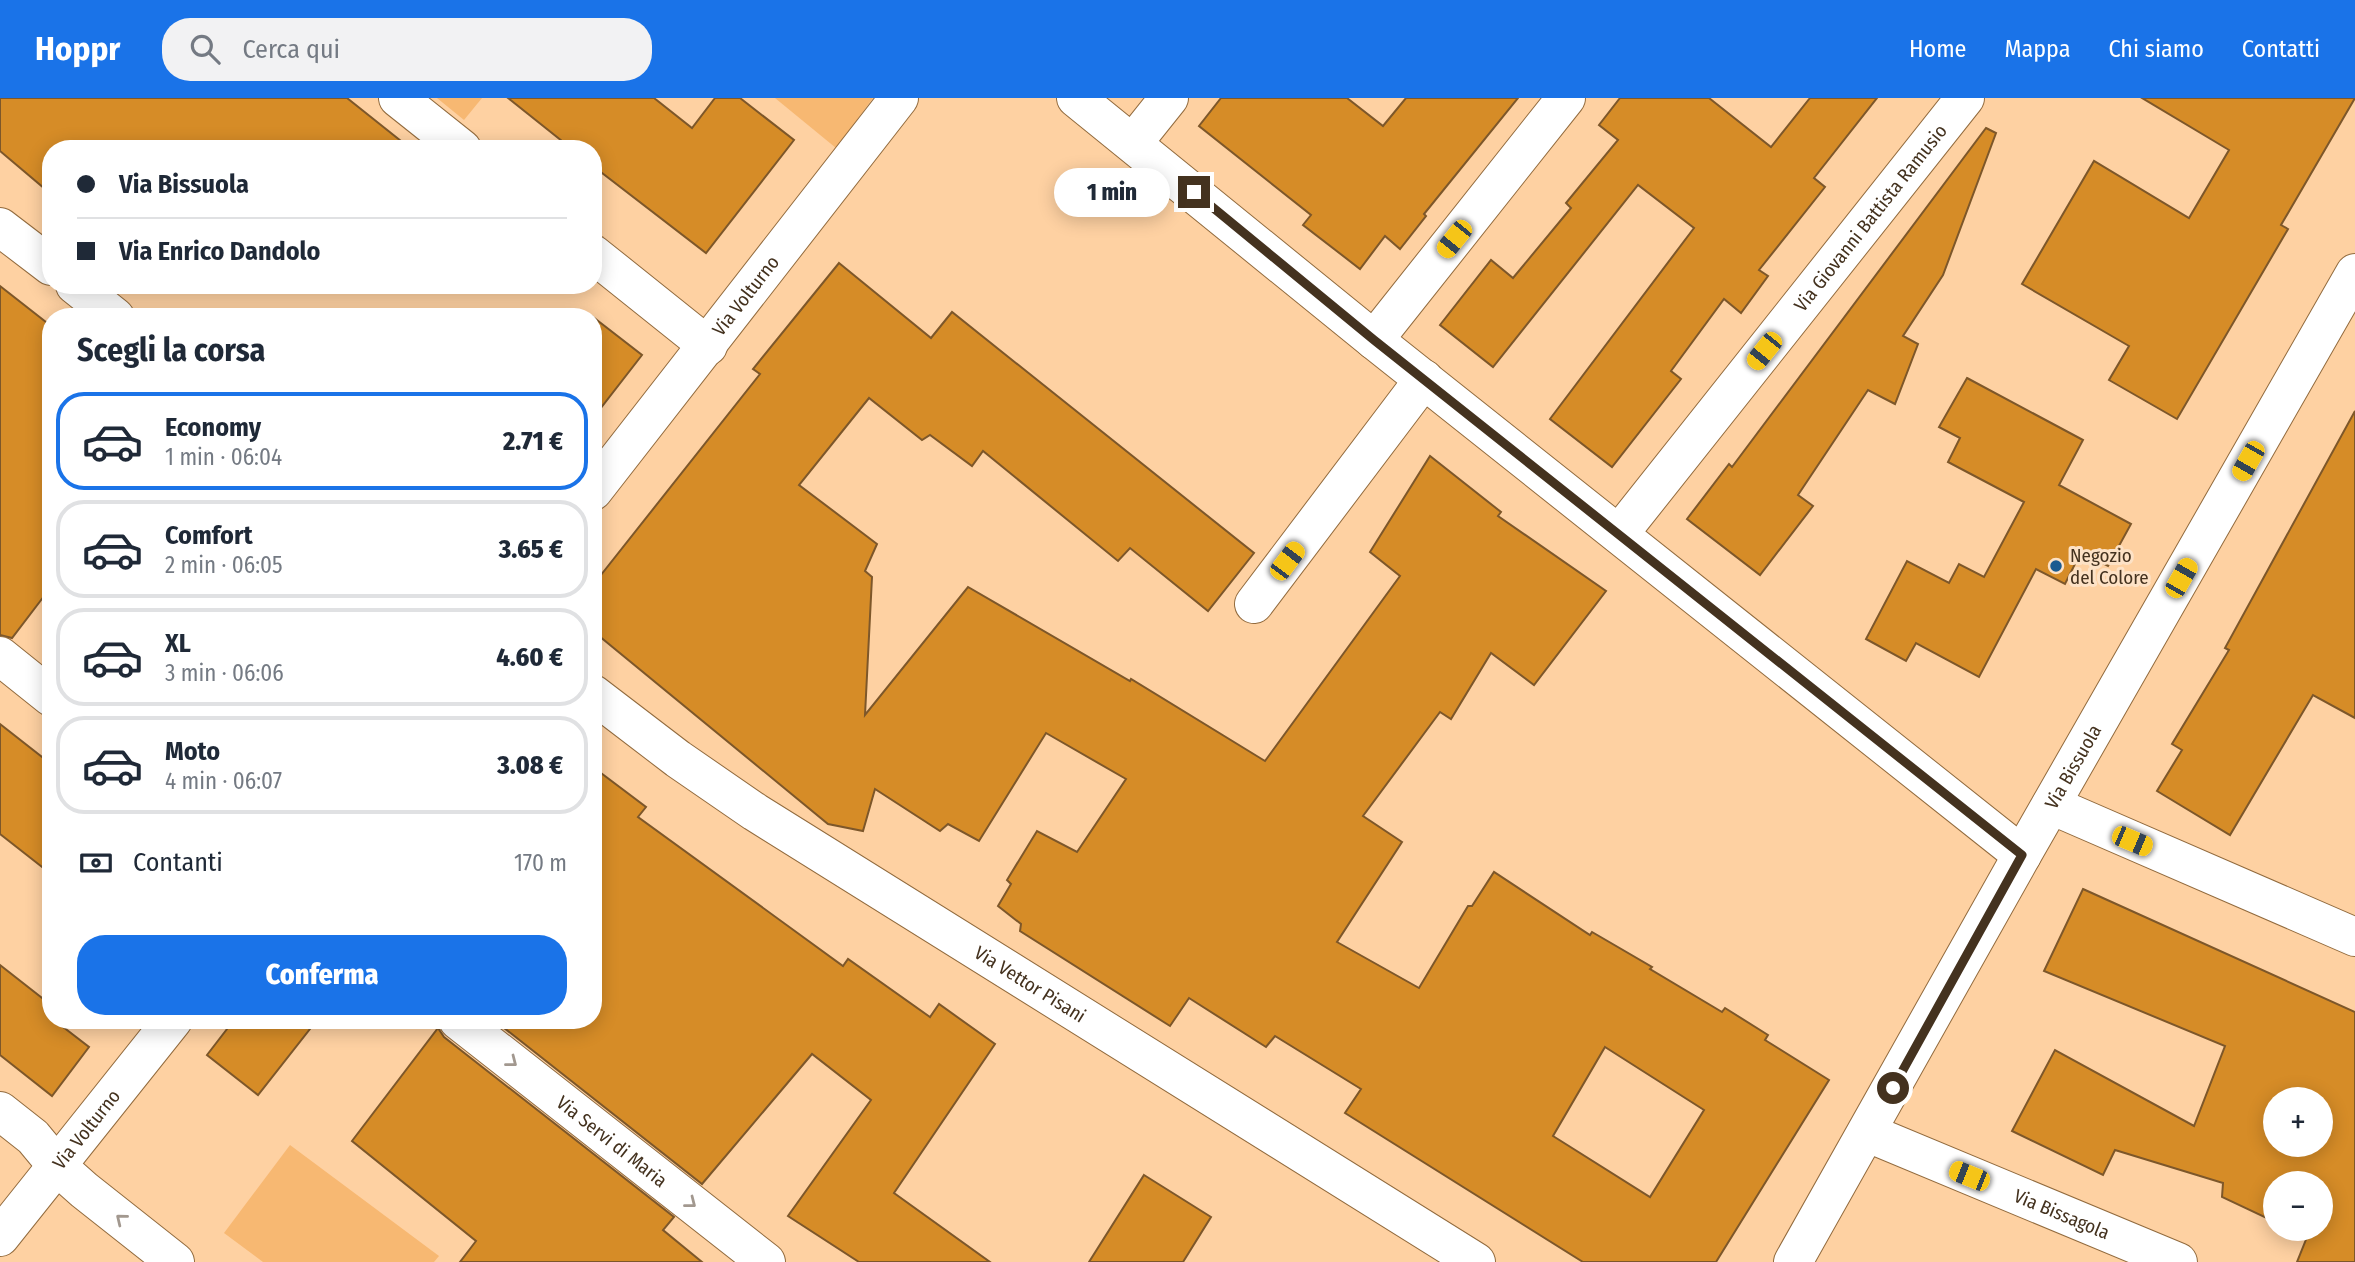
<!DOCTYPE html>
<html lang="it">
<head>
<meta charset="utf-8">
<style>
	:root { --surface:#fff; --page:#f2f2f3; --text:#1f2937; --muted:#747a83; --line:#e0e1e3; --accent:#1a73e8 }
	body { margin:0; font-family:"Fira Sans Condensed",sans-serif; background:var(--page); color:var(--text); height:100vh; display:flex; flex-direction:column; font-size:26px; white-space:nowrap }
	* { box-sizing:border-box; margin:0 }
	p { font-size:23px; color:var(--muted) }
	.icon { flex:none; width:38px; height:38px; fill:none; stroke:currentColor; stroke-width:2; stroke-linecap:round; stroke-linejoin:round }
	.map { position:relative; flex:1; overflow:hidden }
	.sheet { position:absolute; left:42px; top:210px; width:560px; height:721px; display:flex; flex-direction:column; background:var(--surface); border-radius:28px; box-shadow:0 4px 18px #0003 }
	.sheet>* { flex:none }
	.hud { position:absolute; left:42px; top:42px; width:560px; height:154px; border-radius:28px; box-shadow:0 4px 18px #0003; display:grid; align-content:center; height:154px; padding:0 35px; background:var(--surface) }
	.fabs { position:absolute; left:2263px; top:989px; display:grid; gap:14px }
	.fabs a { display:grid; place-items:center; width:70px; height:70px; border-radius:50%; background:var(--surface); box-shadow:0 4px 18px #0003; font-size:35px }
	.end { position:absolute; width:32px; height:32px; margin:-16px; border:9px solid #44321f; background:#fff; box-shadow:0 0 0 4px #fff }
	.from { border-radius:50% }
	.bubble { position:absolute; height:49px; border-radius:24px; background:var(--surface); box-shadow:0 4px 18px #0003; font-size:23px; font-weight:800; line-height:49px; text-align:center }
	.car { position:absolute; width:21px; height:42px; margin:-21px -10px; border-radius:9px; box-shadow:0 0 5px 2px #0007; background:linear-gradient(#f5c518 24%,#345 0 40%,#f5c518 0 76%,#345 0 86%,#f5c518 0) }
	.hud b { display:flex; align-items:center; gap:24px; height:66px; font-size:26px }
	.hud b+b { border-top:2px solid var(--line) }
	.hud i { width:18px; height:18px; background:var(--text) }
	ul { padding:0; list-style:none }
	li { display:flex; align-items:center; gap:21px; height:98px; margin:0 14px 10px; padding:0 21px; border:4px solid var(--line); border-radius:28px }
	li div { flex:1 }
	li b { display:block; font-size:26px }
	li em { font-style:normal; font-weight:800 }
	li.on { border-color:var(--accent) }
	li>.icon { width:63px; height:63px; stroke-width:1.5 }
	h2 { padding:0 35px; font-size:32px; line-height:84px }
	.pay { display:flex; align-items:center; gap:18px; height:77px; padding:0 35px; font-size:26px }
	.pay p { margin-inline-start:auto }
	.button { display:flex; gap:14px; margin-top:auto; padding:14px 35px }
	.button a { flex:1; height:80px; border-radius:28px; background:var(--accent); color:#fff; font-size:28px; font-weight:800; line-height:80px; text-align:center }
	header { display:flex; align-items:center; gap:42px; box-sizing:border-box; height:98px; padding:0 35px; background:var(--accent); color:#fff }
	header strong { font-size:33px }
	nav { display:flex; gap:38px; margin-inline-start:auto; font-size:24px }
	.search { width:490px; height:63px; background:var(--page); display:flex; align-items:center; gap:18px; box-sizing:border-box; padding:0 24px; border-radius:28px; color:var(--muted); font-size:26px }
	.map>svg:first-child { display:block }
	.green { fill:#f7b872 }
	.building { fill:#d68c27; stroke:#7d572a; stroke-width:2; fill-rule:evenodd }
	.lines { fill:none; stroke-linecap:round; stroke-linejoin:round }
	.street-casing { stroke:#926b3e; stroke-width:40 }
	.secondary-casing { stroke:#926b3e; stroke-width:40 }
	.street { stroke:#fff; stroke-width:38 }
	.secondary { stroke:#fff; stroke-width:38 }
	.oneway { stroke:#a2988f }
	.route { stroke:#44321f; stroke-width:9 }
	.poi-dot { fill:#1b5b90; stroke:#fde2c6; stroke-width:2.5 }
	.labels { text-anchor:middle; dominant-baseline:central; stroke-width:6; stroke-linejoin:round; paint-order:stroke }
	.street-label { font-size:19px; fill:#44321f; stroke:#fde2c6 }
	.poi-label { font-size:19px; fill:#44321f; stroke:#fde2c6; text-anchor:start }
</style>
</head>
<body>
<header>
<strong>Hoppr</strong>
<div class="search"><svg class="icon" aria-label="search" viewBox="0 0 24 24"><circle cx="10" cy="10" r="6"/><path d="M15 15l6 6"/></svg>Cerca qui</div>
<nav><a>Home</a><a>Mappa</a><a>Chi siamo</a><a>Contatti</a></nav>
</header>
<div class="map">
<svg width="2355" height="1164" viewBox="0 0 2355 1164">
	<rect width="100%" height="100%" fill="#fed1a2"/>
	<g class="green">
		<polygon points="437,0 482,0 464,22"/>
		<polygon points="775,0 873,0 836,50"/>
		<polygon points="290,1047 439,1158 434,1164 263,1164 224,1135"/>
	</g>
	<g class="building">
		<polygon points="0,0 347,0 411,51 51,51 51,96 0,53"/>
		<polygon points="508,0 654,0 692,30 715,0 740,0 794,42 706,155 593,68 593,51 572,51"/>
		<polygon points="1221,0 1347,0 1383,28 1406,0 1518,0 1424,116 1426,118 1400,151 1385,138 1360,171 1303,127 1311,117 1199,28"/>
		<polygon points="1620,0 1709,0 1771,49 1810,0 1877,0 1814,80 1825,89 1759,172 1768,178 1741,215 1724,201 1671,273 1681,281 1612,369 1550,321 1694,130 1638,87 1493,269 1440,227 1491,162 1513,180 1571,110 1566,105 1618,42 1599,27"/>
		<polygon points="2142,0 2355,0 2281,127 2288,131 2177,321 2109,282 2129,248 2022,186 2094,63 2189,120 2229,52"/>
		<polygon points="1986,30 1996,35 1943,177 1903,238 1918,246 1895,306 1868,292 1798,397 1813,408 1760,477 1687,421 1729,366 1732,369"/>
		<path d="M 839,165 L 931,240 L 952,214 L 1254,455 L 1208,513 L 1130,450 L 1118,463 L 983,353 L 972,368 L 930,337 L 922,342 L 869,300 L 799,387 L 877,446 L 865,473 L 872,479 L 865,617 L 968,489 L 1130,583 L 1131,581 L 1265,663 L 1400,478 L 1370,454 L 1430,358 L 1501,414 L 1498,418 L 1606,493 L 1534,587 L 1491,555 L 1451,621 L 1440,614 L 1363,718 L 1402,744 L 1337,844 L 1419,890 L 1468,808 L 1472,808 L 1494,774 L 1590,837 L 1592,834 L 1652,869 L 1650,871 L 1722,914 L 1725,910 L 1768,937 L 1765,942 L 1829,982 L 1716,1164 L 1583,1164 L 1345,1015 L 1361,991 L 1275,938 L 1266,949 L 1189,900 L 1170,928 L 1020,833 L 1021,826 L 998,808 L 1011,786 L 1007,782 L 1037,733 L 1077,754 L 1126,681 L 1046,635 L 979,743 L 948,726 L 940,733 L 875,691 L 863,733 L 828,726 L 593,533 L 593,487 L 760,276 L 753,271 ZM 1605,949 L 1704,1012 L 1650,1099 L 1553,1038 Z"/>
		<polygon points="0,188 51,228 51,489 12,540 0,537"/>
		<polygon points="593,219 642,257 593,320"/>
		<polygon points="1967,280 2083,342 2059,387 2131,426 2108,468 2081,454 2065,486 2036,471 1979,579 1916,545 1906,563 1866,541 1907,463 1949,485 1959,466 1984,479 2024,404 1948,364 1960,340 1939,329"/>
		<polygon points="2355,313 2355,620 2313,597 2230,737 2157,693 2182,652 2172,646 2229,552 2225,550"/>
		<polygon points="0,626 51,666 51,776 0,736"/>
		<polygon points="593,669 646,709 638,719 843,868 848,861 930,919 939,906 995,946 894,1095 990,1164 859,1164 788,1118 871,1002 812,956 702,1086 494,922 593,922"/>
		<path d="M 2083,791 L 2355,914 L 2355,1164 L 2297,1164 L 2307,1139 L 2290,1130 L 2320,1130 L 2320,1085 L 2275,1085 L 2275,1124 L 2222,1099 L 2223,1085 L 2115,1052 L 2103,1077 L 2012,1033 L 2055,952 L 2194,1028 L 2225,948 L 2044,873 ZM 2275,1001 L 2320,1001 L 2320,1046 L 2275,1046 Z"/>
		<polygon points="0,867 51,907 51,922 54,922 89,949 52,998 0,957"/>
		<polygon points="234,922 317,922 258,997 207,957"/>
		<polygon points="438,930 444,939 674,1119 663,1132 702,1164 460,1164 476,1143 352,1043"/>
		<polygon points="1144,1077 1211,1119 1183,1164 1089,1164"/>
	</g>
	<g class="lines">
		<defs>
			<g id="street">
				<polyline points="398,0 462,51"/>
				<polyline points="1076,0 1374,242 2022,757"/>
				<polyline points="1133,45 1169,0"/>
				<polyline points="0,129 51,168"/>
				<polyline points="593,156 708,248"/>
				<polyline points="75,187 115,219"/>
				<polyline points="1374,242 1566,0"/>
				<path id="s1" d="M 593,393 L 899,0"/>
				<path id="s2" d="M 1619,436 L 1965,0"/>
				<polyline points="1254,506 1424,281"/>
				<polyline points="0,558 51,599"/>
				<path id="s3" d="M 593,596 L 678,661 L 755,714 L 1476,1164"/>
				<polyline points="2051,707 2355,839"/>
				<path id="s4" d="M 458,922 L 766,1164"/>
				<polyline points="0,1013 33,1039 57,1068 84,1092 175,1164"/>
				<path id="s5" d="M 1868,1035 L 2178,1164"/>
				<path id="s6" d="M 0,1139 L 173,922"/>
			</g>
			<g id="secondary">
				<path id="s7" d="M 1793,1164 L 2022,757 L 2355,175"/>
			</g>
		</defs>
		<use href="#street" class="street-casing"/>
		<use href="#secondary" class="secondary-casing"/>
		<use href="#street" class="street"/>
		<use href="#secondary" class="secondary"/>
	</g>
	<defs><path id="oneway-chevron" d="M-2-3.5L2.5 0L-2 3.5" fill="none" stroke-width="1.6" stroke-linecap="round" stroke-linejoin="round" transform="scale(1.75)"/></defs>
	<g class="oneway">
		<use href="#oneway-chevron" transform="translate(512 964) rotate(38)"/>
		<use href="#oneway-chevron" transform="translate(691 1105) rotate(38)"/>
		<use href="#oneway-chevron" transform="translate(121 1121) rotate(-141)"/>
	</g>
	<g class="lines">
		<polyline class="route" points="1194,94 1374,242 2022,757 1893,990"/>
	</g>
	<circle class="poi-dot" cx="2056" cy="468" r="7"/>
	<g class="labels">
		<g class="street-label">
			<text stroke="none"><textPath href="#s2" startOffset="404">Via Giovanni Battista Ramusio</textPath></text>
			<text stroke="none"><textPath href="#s1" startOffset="248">Via Volturno</textPath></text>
			<text stroke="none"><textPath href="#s7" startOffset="569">Via Bissuola</textPath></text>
			<text stroke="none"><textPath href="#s3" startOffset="525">Via Vettor Pisani</textPath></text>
			<text stroke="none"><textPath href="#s6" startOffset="138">Via Volturno</textPath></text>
			<text stroke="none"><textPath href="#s4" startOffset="196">Via Servi di Maria</textPath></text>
			<text stroke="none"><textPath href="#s5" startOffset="210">Via Bissagola</textPath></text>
		</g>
		<g class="poi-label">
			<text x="2070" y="457">Negozio<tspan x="2070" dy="22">del Colore</tspan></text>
		</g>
	</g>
</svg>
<div class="fabs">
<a>+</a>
<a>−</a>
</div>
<i class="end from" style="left:1893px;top:990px"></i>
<i class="end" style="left:1194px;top:94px"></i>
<div class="bubble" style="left:1054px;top:70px;width:116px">1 min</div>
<i class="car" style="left:1454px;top:141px;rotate:219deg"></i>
<i class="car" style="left:1764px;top:253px;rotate:219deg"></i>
<i class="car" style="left:2248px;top:363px;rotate:210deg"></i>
<i class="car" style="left:1287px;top:463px;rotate:37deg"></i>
<i class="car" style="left:2181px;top:480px;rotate:30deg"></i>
<i class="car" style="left:2132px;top:743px;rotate:113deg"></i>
<i class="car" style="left:1969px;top:1078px;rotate:292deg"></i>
<div class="hud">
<b><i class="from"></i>Via Bissuola</b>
<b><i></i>Via Enrico Dandolo</b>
</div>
<section class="sheet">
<h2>Scegli la corsa</h2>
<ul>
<li class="on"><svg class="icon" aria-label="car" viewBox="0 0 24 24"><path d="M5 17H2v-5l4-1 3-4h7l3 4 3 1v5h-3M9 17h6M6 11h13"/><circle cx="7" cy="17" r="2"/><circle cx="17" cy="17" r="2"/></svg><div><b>Economy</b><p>1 min · 06:04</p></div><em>2.71 €</em></li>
<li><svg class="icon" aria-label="car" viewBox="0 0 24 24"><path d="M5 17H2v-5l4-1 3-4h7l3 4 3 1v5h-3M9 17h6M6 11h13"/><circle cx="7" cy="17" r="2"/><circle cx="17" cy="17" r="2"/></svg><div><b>Comfort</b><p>2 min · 06:05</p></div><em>3.65 €</em></li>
<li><svg class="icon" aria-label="car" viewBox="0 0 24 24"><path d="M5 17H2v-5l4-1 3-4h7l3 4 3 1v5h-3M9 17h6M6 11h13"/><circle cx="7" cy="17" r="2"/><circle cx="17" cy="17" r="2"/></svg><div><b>XL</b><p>3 min · 06:06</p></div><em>4.60 €</em></li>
<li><svg class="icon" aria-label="car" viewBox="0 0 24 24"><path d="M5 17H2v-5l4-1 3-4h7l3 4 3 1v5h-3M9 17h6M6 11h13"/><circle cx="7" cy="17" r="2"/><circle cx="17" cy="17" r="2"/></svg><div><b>Moto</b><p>4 min · 06:07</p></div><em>3.08 €</em></li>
</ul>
<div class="pay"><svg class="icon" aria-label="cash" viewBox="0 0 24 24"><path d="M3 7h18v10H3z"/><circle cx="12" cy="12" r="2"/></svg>Contanti<p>170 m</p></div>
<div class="button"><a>Conferma</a></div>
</section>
</div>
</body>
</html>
